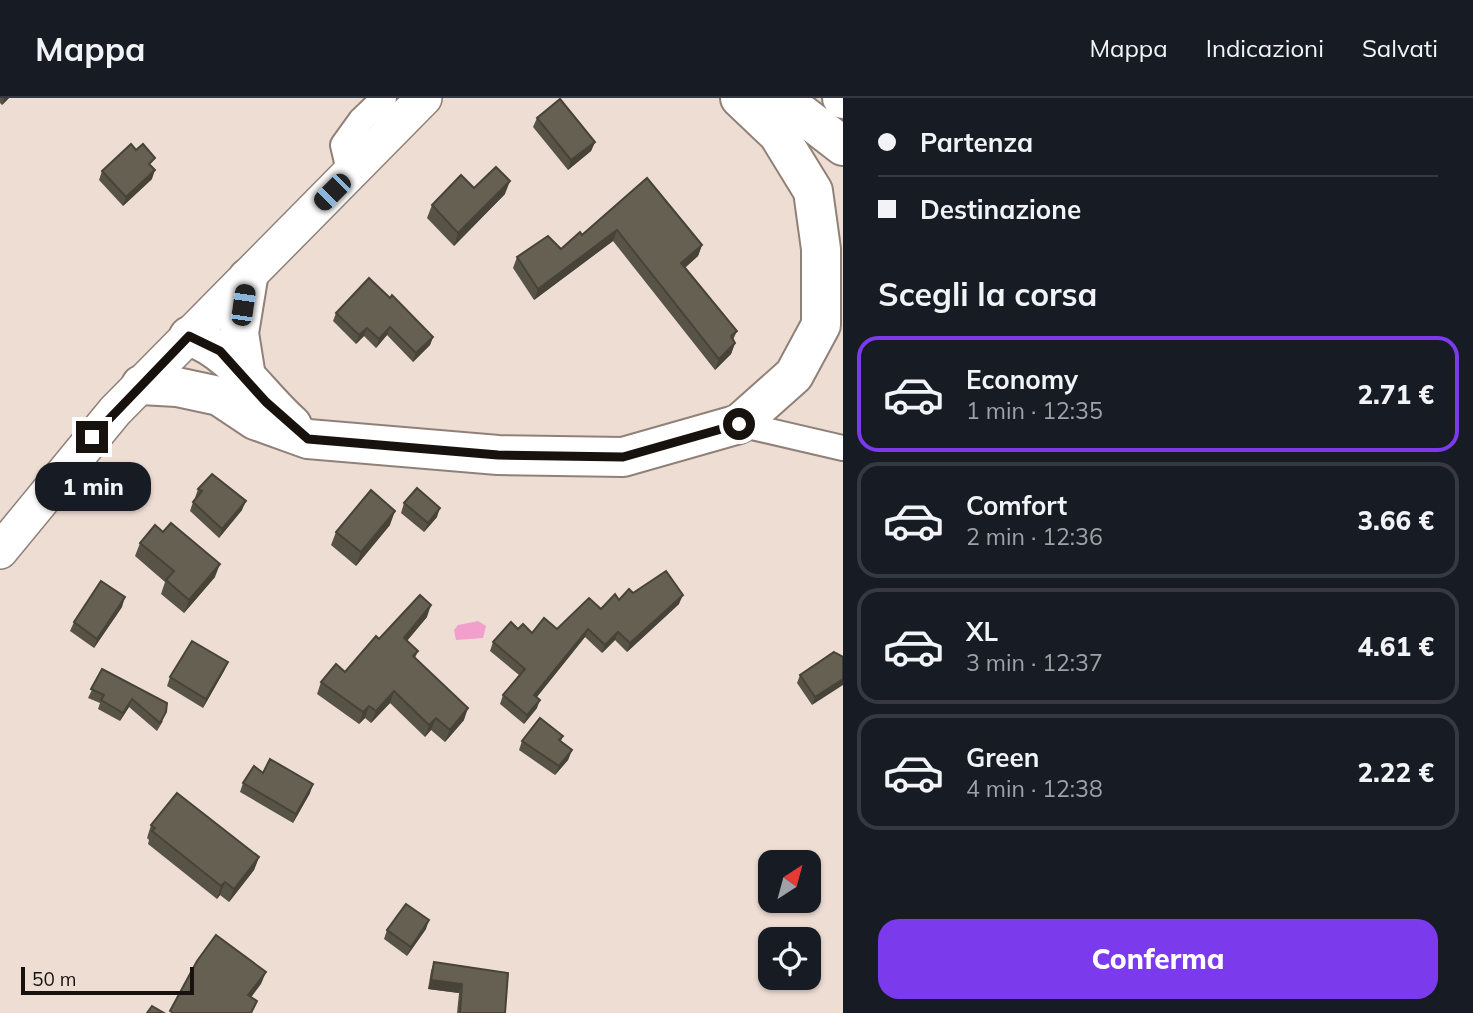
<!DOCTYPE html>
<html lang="it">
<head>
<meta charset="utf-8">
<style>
	:root { --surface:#171b24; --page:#242831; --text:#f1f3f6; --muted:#9ea1a6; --line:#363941; --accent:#7c3aed }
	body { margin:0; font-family:Mulish,sans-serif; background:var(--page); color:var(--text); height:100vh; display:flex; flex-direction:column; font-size:26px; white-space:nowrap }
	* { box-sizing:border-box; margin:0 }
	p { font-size:23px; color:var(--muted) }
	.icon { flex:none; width:38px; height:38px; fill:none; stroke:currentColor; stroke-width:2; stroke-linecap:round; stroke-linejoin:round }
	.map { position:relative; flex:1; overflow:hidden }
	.drawer { display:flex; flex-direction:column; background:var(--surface); width:630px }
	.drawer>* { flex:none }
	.banner { display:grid; align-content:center; height:154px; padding:0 35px; background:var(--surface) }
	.needle { width:46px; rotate:36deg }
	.tools { position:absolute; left:758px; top:752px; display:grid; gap:14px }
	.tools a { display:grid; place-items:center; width:63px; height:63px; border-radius:14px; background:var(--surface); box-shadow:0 2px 5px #0004; font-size:35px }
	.scale { position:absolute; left:21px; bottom:18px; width:173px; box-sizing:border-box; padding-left:7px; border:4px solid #18120f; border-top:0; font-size:19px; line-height:24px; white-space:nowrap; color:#18120f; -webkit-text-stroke:5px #eeddd3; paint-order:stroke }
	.end { position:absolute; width:32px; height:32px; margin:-16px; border:9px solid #18120f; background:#fff; box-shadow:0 0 0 4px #fff }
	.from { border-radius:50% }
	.bubble { position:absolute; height:49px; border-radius:21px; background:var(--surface); box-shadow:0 2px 5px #0004; font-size:23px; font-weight:800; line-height:49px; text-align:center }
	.car { position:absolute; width:21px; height:42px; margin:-21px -10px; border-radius:9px; box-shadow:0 0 5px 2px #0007; background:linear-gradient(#222 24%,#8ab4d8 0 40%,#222 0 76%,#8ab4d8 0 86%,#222 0) }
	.banner b { display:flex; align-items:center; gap:24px; height:66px; font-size:26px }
	.banner b+b { border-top:2px solid var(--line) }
	.banner i { width:18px; height:18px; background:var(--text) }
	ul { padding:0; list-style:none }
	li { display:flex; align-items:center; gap:21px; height:116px; margin:0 14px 10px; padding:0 21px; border:4px solid var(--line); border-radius:21px }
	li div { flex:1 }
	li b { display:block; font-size:26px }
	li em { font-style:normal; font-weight:800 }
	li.active { border-color:var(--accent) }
	li>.icon { width:63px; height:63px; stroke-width:1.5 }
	h2 { padding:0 35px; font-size:32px; line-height:84px }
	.button { display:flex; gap:14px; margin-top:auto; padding:14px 35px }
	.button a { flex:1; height:80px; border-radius:21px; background:var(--accent); color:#fff; font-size:28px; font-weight:800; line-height:80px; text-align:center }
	header { display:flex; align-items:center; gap:42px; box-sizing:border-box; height:98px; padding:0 35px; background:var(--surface); border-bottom:2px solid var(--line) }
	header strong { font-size:33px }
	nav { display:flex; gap:38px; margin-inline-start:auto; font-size:24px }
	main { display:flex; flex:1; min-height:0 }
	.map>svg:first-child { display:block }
	.water { fill:#f19fcc }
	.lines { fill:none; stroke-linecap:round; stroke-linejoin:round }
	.street-casing { stroke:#908178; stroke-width:28 }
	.secondary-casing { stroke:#908178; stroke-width:38 }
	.highway-casing { stroke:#908178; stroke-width:42 }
	.street { stroke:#fff; stroke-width:24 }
	.secondary { stroke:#fff; stroke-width:35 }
	.highway { stroke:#fff; stroke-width:38 }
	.wall { fill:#585347 }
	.shaded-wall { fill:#474339 }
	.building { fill:#666052; stroke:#474339; stroke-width:2 }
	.route { stroke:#18120f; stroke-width:9 }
</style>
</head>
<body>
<header>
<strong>Mappa</strong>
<nav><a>Mappa</a><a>Indicazioni</a><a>Salvati</a></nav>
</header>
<main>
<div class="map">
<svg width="843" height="915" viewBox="0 0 843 915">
	<rect width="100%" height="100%" fill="#eeddd3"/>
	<polygon class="water" points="478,523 486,528 483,540 456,542 454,532 458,527"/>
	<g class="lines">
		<defs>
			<g id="street">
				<polyline points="350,77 343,47 361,22 384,0"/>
				<polyline points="739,326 843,350"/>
			</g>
			<polyline id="secondary" points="0,453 115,313 424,0"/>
			<g id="highway">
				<polyline points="781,0 843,48"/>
				<polyline points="842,0 843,1"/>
				<path d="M 189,238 C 233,253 258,297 292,327"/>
				<polyline points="246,279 239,235 248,180"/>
				<polyline points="141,287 177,289 219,298 255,322 308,341 498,357 623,359 739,326 794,277 821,227 821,151 813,93 778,36 740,0"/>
			</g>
		</defs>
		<use href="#street" class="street-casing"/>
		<use href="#secondary" class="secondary-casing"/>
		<use href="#highway" class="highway-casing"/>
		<use href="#street" class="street"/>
		<use href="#secondary" class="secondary"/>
		<use href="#highway" class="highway"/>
	</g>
	<g class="wall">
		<polygon points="0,0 9,0 2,7 0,5"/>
		<polygon points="537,20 595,44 591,53 568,72 533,29"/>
		<polygon points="152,69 152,81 123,108 99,82 102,73"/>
		<polygon points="647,80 702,147 698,158 685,170 737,233 733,242 735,245 731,256 715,272 613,143 534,202 513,170 517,159 561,151 582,137"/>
		<polygon points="474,90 505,96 454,148 427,120 432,107"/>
		<polygon points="390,200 433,239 430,247 413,264 387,237 376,250 364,238 356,246 333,223 336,215"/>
		<polygon points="198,391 242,412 219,440 190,413 193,404 196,401 195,400"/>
		<polygon points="404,405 437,419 424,434 401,415"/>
		<polygon points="390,427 356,468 331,447 336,434"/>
		<polygon points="140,445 215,479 184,515 161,496 165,484 135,458"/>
		<polygon points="633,495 679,506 627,554 615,542 602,555 585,539 537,599 537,610 524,626 500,606 503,597 519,577 490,553 493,544 518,531 532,535 557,531"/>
		<polygon points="122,509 94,550 70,533 74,524"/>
		<polygon points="427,519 407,543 418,553 415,560 464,622 445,644 431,632 425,639 390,605 371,625 365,620 359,626 317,596 321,584 345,574 379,541"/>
		<polygon points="843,559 812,607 797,585 800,577"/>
		<polygon points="228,564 224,573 203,610 167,588 170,579"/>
		<polygon points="102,571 163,623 157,633 129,609 120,623 98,611 100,605 88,600"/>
		<polygon points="563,638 561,643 572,652 568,662 555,677 519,652 522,643"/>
		<polygon points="263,675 310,695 293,725 240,694 243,685"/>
		<polygon points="151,727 259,759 254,772 229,804 220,797 217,801 148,746 149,742 147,740"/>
		<polygon points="426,831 407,858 384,841 387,832"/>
		<polygon points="434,864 505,915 457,915 459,895 428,891 431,873"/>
	</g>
	<g class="shaded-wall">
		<polygon points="4,0 9,0 2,7"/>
		<polygon points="595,44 591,53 568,72 571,62"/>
		<polygon points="155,72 152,81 123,108 126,99"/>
		<polygon points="510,83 505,96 454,148 458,135"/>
		<polygon points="617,132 613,143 534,202 538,191"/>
		<polygon points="702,147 698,158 677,176 681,165"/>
		<polygon points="390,229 387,237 376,250 379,241"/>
		<polygon points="367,230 364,238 356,246 359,237"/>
		<polygon points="433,239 430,247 413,264 416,255"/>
		<polygon points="735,245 731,256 715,272 719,261"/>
		<polygon points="246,403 242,412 219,440 222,431"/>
		<polygon points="440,410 437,419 424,434 428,425"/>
		<polygon points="395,413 390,427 356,468 361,454"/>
		<polygon points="220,466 215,479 184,515 189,502"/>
		<polygon points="683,497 679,506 627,554 630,545"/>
		<polygon points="125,499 122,509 94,550 97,541"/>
		<polygon points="431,507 427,519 399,552 404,540"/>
		<polygon points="588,531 585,539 531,606 534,597"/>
		<polygon points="618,534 615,542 602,555 605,547"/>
		<polygon points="228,564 224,573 203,610 206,601"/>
		<polygon points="843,581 843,587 812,607 815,599"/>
		<polygon points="394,593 390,605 371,625 376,613"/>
		<polygon points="132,601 129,609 120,623 123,615"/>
		<polygon points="540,602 537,610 524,626 527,617"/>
		<polygon points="369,608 365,620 359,626 363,614"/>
		<polygon points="468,610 464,622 445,644 450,632"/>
		<polygon points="436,620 431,632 425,639 429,627"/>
		<polygon points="572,652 568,662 555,677 559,668"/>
		<polygon points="313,686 310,695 293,725 296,716"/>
		<polygon points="259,759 254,772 229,804 234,791"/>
		<polygon points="225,784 220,797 217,801 221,788"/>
		<polygon points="429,822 426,831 407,858 411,849"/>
		<polygon points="266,874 261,886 244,909 248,897"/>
		<polygon points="431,882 462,886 459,895 428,891"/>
	</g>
	<g class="building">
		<polygon points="560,1 595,44 571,62 537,20"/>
		<polygon points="131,46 136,52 143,46 155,60 149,66 155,72 126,99 102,73"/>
		<polygon points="496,69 510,83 458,135 432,107 461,77 474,90"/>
		<polygon points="647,80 702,147 681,165 737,233 731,238 735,245 719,261 617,132 538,191 517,159 548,138 561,151 580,134 582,137"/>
		<polygon points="369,180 390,200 392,197 433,239 416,255 390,229 379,241 367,230 359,237 336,215"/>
		<polygon points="212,376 246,403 222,431 193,404 202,393 198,391"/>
		<polygon points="417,390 440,410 428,425 404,405"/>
		<polygon points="371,392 395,413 361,454 336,434"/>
		<polygon points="171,425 220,466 189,502 166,482 174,473 140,445 155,427 163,434"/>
		<polygon points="666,473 683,497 630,545 618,534 605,547 588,531 534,597 540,602 527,617 503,597 525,571 493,544 511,524 518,531 523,526 532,535 544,520 557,531 589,500 601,511 615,496 619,502 629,491 633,495"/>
		<polygon points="101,483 125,499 97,541 74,524"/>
		<polygon points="420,497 431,507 404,540 418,553 413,558 468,610 450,632 436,620 429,627 394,593 376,613 369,608 363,614 321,584 336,566 345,574 376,538 379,541"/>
		<polygon points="192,543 228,564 206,601 170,579"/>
		<polygon points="834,554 843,559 843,581 815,599 800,577"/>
		<polygon points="102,571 167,605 166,614 160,625 132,601 123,615 101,602 104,597 91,591"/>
		<polygon points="540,620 563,638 559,642 572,652 559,668 522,643"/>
		<polygon points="270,661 313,686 296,716 243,685 254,668 263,675"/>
		<polygon points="177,695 259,759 234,791 225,784 221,788 152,733 155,730 151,727"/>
		<polygon points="406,806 429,822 411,849 387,832"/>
		<polygon points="216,837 266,874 248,897 257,903 251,915 173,915 170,913 197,863"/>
		<polygon points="434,864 508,875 505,915 460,915 462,886 431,882"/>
		<polygon points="152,908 164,915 147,915"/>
	</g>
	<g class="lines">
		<polyline class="route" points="92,339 189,238 220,253 266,304 308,341 498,357 623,359 739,326"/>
	</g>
</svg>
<div class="tools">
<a><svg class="needle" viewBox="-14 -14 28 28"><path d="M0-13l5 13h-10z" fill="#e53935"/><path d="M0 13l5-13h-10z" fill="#9ea1a6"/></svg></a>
<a><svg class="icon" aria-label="locate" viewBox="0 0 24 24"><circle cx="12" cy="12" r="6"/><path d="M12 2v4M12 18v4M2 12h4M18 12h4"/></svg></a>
</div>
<div class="scale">50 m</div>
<i class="end from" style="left:739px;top:326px"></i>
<i class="end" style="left:92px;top:339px"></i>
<div class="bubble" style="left:35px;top:364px;width:116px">1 min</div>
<i class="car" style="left:332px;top:94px;rotate:225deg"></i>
<i class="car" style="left:243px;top:207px;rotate:8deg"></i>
</div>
<section class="drawer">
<div class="banner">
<b><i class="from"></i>Partenza</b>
<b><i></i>Destinazione</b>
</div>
<h2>Scegli la corsa</h2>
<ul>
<li class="active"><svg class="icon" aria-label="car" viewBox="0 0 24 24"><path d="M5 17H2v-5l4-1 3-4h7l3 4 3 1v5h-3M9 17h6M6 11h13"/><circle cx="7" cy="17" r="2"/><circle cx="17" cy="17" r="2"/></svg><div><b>Economy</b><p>1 min · 12:35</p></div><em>2.71 €</em></li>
<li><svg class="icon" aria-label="car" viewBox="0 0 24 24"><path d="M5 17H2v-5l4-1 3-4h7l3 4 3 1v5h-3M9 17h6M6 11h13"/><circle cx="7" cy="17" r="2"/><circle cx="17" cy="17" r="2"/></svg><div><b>Comfort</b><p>2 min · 12:36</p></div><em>3.66 €</em></li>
<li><svg class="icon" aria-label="car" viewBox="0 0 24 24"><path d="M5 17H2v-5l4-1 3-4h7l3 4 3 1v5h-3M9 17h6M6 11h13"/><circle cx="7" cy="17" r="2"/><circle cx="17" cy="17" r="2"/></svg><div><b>XL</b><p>3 min · 12:37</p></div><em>4.61 €</em></li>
<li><svg class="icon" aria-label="car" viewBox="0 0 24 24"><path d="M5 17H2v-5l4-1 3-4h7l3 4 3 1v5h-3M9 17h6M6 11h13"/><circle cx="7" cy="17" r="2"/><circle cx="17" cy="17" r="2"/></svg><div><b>Green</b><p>4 min · 12:38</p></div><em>2.22 €</em></li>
</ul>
<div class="button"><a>Conferma</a></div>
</section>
</main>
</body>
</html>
